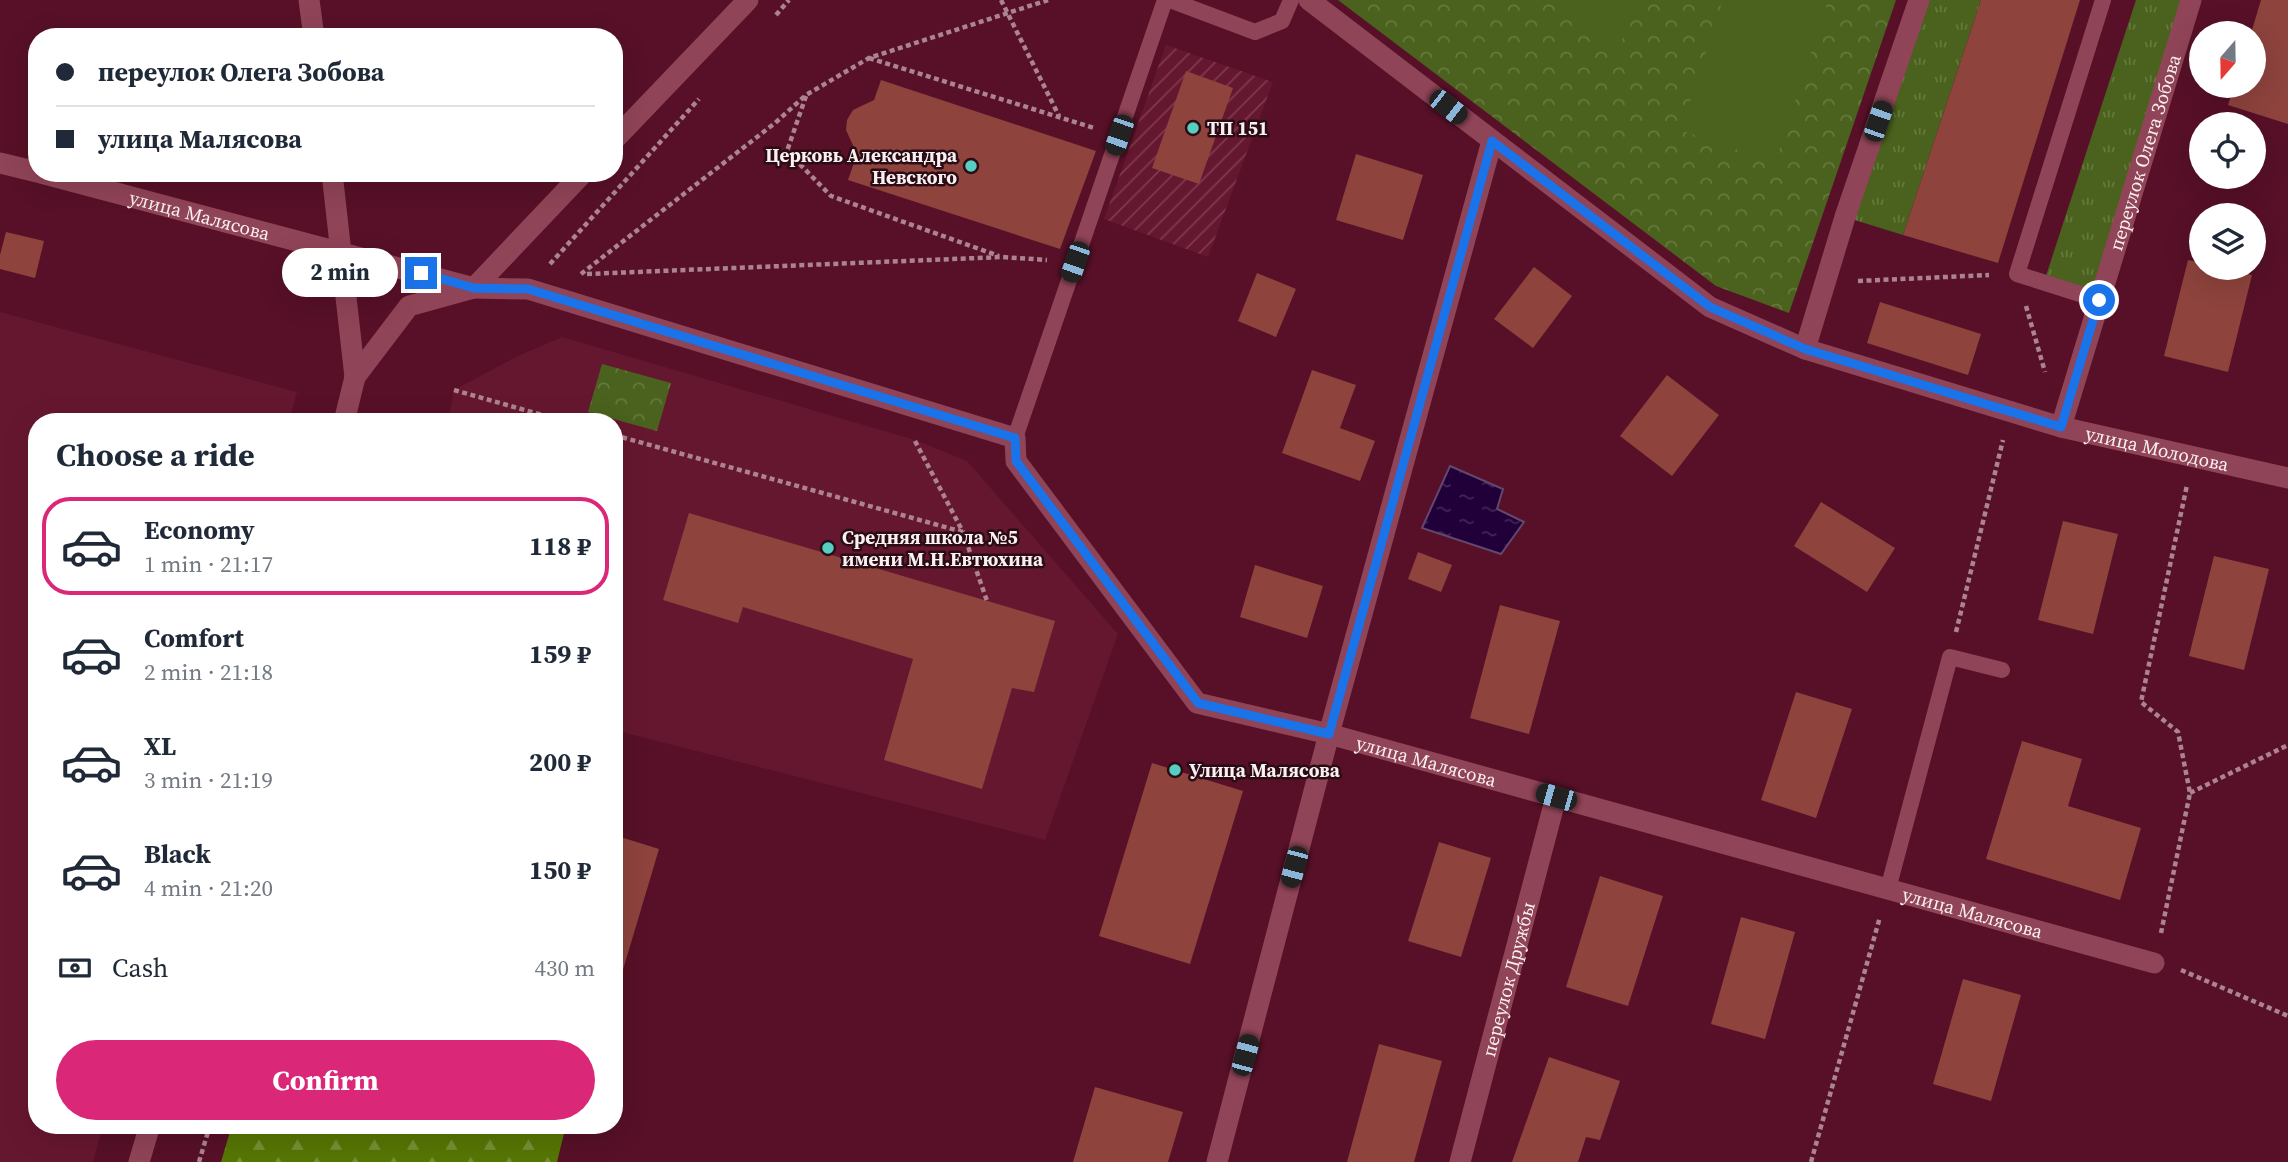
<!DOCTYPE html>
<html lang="en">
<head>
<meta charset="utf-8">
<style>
	:root { --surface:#fff; --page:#f6f6f7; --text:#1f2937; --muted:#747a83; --line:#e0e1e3; --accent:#db2777 }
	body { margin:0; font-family:"Source Serif 4",serif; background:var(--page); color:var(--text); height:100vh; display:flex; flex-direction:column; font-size:26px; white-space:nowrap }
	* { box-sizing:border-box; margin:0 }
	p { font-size:23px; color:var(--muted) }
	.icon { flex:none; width:38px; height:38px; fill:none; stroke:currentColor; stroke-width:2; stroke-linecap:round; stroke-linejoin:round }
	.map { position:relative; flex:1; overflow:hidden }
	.side { position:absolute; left:28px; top:413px; width:595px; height:721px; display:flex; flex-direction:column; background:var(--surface); border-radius:28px; box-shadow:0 7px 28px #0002 }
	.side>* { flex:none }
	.banner { position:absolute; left:28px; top:28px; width:595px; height:154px; border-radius:28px; box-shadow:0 7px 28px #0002; display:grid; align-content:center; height:154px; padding:0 28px; background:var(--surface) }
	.needle { width:46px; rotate:200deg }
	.fabs { position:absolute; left:2189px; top:21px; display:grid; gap:14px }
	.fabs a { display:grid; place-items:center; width:77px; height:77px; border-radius:50%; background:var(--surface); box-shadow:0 7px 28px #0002; font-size:35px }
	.end { position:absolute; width:32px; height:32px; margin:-16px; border:9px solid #1a73e8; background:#fff; box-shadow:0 0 0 4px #fff }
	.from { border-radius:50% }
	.bubble { position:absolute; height:49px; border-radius:24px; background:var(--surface); box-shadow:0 7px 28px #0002; font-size:23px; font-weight:700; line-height:49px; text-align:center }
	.car { position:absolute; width:21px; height:42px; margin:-21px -10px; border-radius:9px; box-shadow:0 0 5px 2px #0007; background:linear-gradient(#222 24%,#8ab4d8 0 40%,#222 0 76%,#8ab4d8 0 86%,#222 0) }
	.banner b { display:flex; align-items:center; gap:24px; height:66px; font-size:26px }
	.banner b+b { border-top:2px solid var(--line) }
	.banner i { width:18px; height:18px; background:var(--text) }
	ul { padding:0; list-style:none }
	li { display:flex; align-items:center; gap:21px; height:98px; margin:0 14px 10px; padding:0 14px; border:4px solid transparent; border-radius:28px }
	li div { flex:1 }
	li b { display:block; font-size:26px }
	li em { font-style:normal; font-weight:700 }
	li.active { border-color:var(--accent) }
	li>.icon { width:63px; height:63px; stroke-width:1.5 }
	h2 { padding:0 28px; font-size:32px; line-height:84px }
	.pay { display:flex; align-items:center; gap:18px; height:77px; padding:0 28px; font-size:26px }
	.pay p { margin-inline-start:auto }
	.primary-button { display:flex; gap:14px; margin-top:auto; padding:14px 28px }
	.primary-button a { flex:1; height:80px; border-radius:42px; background:var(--accent); color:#fff; font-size:28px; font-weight:700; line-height:80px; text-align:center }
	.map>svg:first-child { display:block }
	.built { fill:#661730 }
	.industrial { fill:url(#industrial-furrows) }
	.grass { fill:url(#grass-tufts) }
	.forest { fill:url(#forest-firs) }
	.park { fill:url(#park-crowns) }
	.garden { fill:#4a621d }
	.water { fill:url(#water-ripples); stroke:#624870; stroke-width:2 }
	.building { fill:#8e433d }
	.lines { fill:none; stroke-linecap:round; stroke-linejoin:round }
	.path { stroke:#ab8490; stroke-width:4.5; stroke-dasharray:5 3.5; stroke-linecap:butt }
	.service { stroke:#904457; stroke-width:16 }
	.minor { stroke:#904457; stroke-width:21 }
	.secondary { stroke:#904457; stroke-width:21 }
	.route { stroke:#1a73e8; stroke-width:9 }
	.poi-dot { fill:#57cec2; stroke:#2b0c14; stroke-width:2.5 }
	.labels { text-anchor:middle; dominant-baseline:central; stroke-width:5; stroke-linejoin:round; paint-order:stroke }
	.poi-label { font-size:19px; font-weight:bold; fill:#f9f0f1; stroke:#2b0c14; text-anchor:start }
	.street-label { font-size:19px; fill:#f9f0f1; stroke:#2b0c14 }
</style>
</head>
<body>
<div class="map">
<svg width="2288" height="1162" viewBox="0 0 2288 1162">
	<defs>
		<pattern id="industrial-furrows" width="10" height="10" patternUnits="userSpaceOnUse" patternTransform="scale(1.75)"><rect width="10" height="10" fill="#661730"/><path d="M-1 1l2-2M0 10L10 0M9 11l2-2" fill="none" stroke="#7d394e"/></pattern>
		<pattern id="grass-tufts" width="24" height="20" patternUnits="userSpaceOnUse" patternTransform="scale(1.75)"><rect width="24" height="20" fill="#4a621d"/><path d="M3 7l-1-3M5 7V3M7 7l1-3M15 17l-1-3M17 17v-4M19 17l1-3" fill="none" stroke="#65793e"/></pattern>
		<pattern id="forest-firs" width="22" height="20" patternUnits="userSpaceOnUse" patternTransform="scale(1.75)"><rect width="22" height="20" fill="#567604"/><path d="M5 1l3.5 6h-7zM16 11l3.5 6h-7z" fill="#779035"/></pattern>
		<pattern id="park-crowns" width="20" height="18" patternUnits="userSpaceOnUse" patternTransform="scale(1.75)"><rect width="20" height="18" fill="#4a621d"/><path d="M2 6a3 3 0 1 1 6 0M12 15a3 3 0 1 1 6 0" fill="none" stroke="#65793e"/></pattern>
		<pattern id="water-ripples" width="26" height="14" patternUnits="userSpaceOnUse" patternTransform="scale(1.75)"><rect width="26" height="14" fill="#210039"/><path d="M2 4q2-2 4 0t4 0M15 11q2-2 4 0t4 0" fill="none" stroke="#422656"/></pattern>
	</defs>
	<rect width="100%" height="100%" fill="#571027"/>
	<g class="built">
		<polygon points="0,312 297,392 289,422 37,422 37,1125 103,1125 93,1162 0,1162"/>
		<polygon points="562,337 915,440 967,461 1118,634 1045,840 614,730 614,422 448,422 454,390 516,357"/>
	</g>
	<polygon class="industrial" points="1166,45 1273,82 1208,257 1104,219"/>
	<g class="grass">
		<polygon points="1919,0 1981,0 1903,235 1845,217"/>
		<polygon points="2136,0 2191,0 2099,300 2044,282"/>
	</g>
	<polygon class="forest" points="232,1125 566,1125 557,1162 221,1162"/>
	<g class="park">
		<polygon points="1338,0 1896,0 1789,313 1716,286"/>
		<polygon points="602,364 671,383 657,431 588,412"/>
	</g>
	<g class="garden">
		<polygon points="1581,0 1624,0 1635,5 1619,48 1570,30"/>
		<polygon points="1723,0 1828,0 1775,163 1681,130"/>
	</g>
	<polygon class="water" points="1450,466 1503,489 1497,509 1524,522 1501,554 1422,528"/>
	<g class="building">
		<polygon points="1981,0 2080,0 1998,263 1903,235"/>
		<polygon points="2261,0 2288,0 2288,124 2228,105 2234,86 2254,86 2254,33 2251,33"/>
		<polygon points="1186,71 1233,88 1199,184 1152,168"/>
		<polygon points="881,80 1096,151 1060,249 848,180 857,154 846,130 847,120 853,110 874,100"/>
		<polygon points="1356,154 1423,175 1403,240 1336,220"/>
		<polygon points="6,232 44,241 35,278 0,269 0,255"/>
		<polygon points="2188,260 2202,263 2202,268 2221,268 2252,275 2228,372 2164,356"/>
		<polygon points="1534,267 1572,296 1533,348 1494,319"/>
		<polygon points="1257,273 1296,289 1276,337 1238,321"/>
		<polygon points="1880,302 1981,334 1968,375 1867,343"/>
		<polygon points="1312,370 1356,385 1340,428 1375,441 1360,481 1282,453"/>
		<polygon points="1667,375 1719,415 1672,476 1620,436"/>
		<polygon points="1821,502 1895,548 1867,592 1794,546"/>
		<polygon points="689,513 1055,621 1034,692 1012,688 982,789 884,760 913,659 743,607 738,623 663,600"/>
		<polygon points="2063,521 2118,534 2093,634 2038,620"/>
		<polygon points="1418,552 1452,565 1441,592 1408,579"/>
		<polygon points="2214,556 2269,569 2244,670 2189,656"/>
		<polygon points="1255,565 1323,586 1307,638 1240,617"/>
		<polygon points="1500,605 1560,621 1529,734 1470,718"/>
		<polygon points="1796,692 1852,709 1816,818 1761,800"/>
		<polygon points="2022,741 2082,759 2068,806 2141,828 2120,900 1986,859"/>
		<polygon points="1152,763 1243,791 1190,964 1099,936"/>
		<polygon points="614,835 659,849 622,973 614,971"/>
		<polygon points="1439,842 1491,858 1461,957 1408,941"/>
		<polygon points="1600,876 1663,896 1628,1006 1566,987"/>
		<polygon points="1741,917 1795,932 1765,1039 1711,1024"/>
		<polygon points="1963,979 2021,995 1991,1101 1933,1084"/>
		<polygon points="1379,1044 1442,1061 1414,1162 1347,1162"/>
		<polygon points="1549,1057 1620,1081 1600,1140 1586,1137 1578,1162 1512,1162"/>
		<polygon points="1095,1087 1183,1112 1168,1162 1073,1162"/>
	</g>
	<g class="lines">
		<g class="path">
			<polyline points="1001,0 1059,116"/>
			<polyline points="776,15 789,0"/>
			<polyline points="869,58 1094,128"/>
			<polyline points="806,96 787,151 831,196 999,256"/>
			<polyline points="550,264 699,99"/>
			<polyline points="581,274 775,123 806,95 869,58 1048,0"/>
			<polyline points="587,274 1002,257 1047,260"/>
			<polyline points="1858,281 1989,275"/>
			<polyline points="2026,306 2045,372"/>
			<polyline points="454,390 567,422"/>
			<polyline points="614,435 963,532"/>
			<polyline points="915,441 963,532 987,601"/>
			<polyline points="1956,632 2003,440"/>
			<polyline points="2190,793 2288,745"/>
			<polyline points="2161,933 2190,793 2178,732 2141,702 2187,485"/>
			<polyline points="2181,970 2288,1016"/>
			<polyline points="199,1162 210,1125"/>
			<polyline points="1811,1162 1880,917"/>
		</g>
		<g class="service">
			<polyline points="1170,0 1255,32 1282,21 1291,0"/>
			<polyline points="2099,300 2017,274 2103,0"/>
			<polyline points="1015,438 1165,0"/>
			<polyline points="1888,889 1950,657 2002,670"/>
		</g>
		<g class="minor">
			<path id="s1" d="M 1309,0 L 1710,307 L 1805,349 L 2061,427 L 2288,478"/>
			<polyline points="614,140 748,0"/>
			<polyline points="0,163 37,172"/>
			<path id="s2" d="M 41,173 L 474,288 L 528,289 L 1015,438 L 1016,461 L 1197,703 L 1329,734 L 2154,963"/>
			<polyline points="1805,349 1845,217 1919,0"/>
			<polyline points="355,377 409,306 474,288 583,173"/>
			<path id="s3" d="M 2061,427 L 2191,0"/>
			<polyline points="1217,1162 1329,734 1492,141"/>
			<path id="s4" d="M 1460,1162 L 1556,797"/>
		</g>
		<g class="secondary">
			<polyline points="309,0 314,37"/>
			<polyline points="332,173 355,377 344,422"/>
			<polyline points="139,1162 150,1125"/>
		</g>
	</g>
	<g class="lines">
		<polyline class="route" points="421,273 474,288 528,289 1015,438 1016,461 1198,703 1329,734 1492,141 1710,307 1805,349 2061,427 2099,300"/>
	</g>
	<g class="poi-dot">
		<circle cx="1193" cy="128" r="7"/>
		<circle cx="971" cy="166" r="7"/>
		<circle cx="828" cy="548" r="7"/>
		<circle cx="1175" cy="770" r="7"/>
	</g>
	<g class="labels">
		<g class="poi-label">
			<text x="1207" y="128">ТП 151</text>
			<text x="957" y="155" text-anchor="end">Церковь Александра<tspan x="957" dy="22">Невского</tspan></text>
			<text x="842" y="537">Средняя школа №5<tspan x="842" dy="22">имени М.Н.Евтюхина</tspan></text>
			<text x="1189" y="770">Улица Малясова</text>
		</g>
		<g class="street-label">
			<text stroke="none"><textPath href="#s3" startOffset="287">переулок Олега Зобова</textPath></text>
			<text stroke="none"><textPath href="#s2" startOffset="164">улица Малясова</textPath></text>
			<text stroke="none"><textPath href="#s1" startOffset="975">улица Молодова</textPath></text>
			<text stroke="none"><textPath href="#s2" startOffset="1573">улица Малясова</textPath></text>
			<text stroke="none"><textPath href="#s2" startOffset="2140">улица Малясова</textPath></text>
			<text stroke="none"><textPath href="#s4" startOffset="189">переулок Дружбы</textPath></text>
		</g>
	</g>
</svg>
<div class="fabs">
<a><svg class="needle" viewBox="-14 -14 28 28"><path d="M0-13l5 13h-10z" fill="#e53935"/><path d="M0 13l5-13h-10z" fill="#747a83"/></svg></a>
<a><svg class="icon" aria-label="locate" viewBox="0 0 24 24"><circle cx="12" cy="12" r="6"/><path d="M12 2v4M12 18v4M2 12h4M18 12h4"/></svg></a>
<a><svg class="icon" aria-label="layers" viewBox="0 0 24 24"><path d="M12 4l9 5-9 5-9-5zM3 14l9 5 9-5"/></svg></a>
</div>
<i class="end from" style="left:2099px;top:300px"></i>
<i class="end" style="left:421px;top:273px"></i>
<div class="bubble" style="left:282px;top:248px;width:116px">2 min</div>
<i class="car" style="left:1448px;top:107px;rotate:128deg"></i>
<i class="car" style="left:1878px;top:121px;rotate:19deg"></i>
<i class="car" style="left:1119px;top:135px;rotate:199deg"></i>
<i class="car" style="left:1075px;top:262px;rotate:199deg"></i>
<i class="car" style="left:1556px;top:797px;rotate:286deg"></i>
<i class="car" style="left:1294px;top:867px;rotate:195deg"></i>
<i class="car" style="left:1245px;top:1055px;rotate:15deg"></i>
<div class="banner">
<b><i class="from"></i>переулок Олега Зобова</b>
<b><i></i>улица Малясова</b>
</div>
<section class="side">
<h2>Choose a ride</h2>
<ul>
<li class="active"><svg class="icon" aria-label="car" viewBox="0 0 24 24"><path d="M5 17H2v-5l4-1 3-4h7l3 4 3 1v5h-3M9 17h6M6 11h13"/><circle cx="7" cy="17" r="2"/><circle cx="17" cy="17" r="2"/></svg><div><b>Economy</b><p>1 min · 21:17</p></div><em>118 ₽</em></li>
<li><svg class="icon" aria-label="car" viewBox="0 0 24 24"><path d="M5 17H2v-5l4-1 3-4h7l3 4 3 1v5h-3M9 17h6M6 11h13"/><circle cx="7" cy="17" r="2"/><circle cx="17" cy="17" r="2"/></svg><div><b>Comfort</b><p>2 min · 21:18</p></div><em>159 ₽</em></li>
<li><svg class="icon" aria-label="car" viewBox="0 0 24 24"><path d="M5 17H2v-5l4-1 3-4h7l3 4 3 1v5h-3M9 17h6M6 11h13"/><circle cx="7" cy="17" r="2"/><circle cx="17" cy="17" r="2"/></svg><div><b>XL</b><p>3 min · 21:19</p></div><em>200 ₽</em></li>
<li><svg class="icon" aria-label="car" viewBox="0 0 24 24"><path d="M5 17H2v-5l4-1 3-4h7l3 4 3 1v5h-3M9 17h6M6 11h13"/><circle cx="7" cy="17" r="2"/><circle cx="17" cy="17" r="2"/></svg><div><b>Black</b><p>4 min · 21:20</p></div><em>150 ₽</em></li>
</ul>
<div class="pay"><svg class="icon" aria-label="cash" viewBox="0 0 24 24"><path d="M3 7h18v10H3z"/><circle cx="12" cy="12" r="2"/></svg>Cash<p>430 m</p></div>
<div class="primary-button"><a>Confirm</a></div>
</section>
</div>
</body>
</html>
